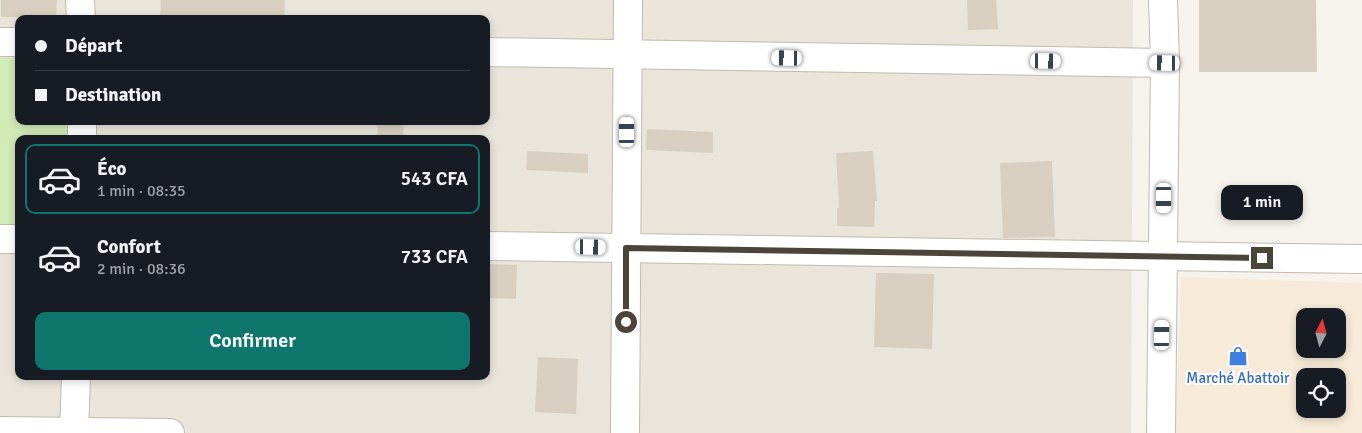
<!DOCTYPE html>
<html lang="fr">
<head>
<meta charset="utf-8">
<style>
	:root { --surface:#171b24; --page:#242831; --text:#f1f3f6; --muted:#9ea1a6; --line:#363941; --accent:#0f766e }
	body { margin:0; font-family:Signika,sans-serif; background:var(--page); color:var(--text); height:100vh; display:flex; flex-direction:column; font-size:19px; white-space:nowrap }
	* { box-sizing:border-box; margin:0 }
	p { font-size:16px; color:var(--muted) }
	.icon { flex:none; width:28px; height:28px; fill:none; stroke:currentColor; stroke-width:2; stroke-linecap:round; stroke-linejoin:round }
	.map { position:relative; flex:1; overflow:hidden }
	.panel { position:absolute; left:15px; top:135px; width:475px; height:245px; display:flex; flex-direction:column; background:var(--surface); border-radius:10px; box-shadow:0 2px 8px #0003 }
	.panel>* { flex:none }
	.top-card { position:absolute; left:15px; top:15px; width:475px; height:110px; border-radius:10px; box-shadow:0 2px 8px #0003; display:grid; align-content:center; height:110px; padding:0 20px; background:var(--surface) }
	.needle { width:32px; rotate:6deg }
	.controls { position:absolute; left:1296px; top:308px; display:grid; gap:10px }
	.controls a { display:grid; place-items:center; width:50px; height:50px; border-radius:10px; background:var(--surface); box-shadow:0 2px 8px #0003; font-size:25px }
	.end { position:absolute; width:22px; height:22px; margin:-11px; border:6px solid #4b4439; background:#fff; box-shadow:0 0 0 2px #fff }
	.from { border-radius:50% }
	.bubble { position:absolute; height:35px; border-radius:10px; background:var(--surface); box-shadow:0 2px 8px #0003; font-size:16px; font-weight:600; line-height:35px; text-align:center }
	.car { position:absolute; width:15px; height:30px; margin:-15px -8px; border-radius:6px; box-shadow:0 0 4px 1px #0007; background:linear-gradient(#fff 24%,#345 0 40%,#fff 0 76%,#345 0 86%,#fff 0) }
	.top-card b { display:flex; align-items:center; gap:18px; height:48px; font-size:19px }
	.top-card b+b { border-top:1px solid var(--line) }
	.top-card i { width:12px; height:12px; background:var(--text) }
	ul { padding:9px 0 0; list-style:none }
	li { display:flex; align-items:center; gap:15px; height:70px; margin:0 10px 8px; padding:0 10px; border:2px solid transparent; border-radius:10px }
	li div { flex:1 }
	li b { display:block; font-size:19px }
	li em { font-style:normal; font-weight:600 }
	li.current { border-color:var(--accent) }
	li>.icon { width:45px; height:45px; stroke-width:1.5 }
	.primary-button { display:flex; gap:10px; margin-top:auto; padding:10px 20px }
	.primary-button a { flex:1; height:58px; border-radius:10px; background:var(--accent); color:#fff; font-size:20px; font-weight:600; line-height:58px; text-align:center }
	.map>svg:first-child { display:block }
	.residential { fill:#eae5da; fill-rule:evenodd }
	.commercial { fill:#f7ead8; fill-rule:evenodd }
	.green { fill:#d2eab5 }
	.building { fill:#d8cfc1 }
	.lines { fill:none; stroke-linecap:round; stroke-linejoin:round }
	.minor-casing { stroke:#c2bbae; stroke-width:30 }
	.minor { stroke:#fff; stroke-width:28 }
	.route { stroke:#4b4439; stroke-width:6 }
	.labels { text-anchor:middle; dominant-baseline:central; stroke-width:4; stroke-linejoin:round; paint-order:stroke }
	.shop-label { font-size:15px; fill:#366cbe; stroke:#fff }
</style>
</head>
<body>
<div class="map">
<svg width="1362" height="433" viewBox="0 0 1362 433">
	<rect width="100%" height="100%" fill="#f6f3ec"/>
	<path class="residential" d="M 0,0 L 1133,0 L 1131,433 L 0,433 ZM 19,19 L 486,19 L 486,121 L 19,121 ZM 19,139 L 486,139 L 486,376 L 19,376 Z"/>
	<path class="commercial" d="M 1181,277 L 1362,283 L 1362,433 L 1176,433 ZM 1305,316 L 1338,316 L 1338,349 L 1305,349 ZM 1305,376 L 1338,376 L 1338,409 L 1305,409 Z"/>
	<polygon class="green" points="0,58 19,58 19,121 81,121 81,139 19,139 19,239 0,238"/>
	<g class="building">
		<polygon points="1,0 57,0 56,17 1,17"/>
		<polygon points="161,0 285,0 284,19 160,18"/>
		<polygon points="967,0 996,0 998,29 968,30"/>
		<polygon points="1199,0 1316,0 1317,72 1199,72"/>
		<polygon points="378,121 404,121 403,139 377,139"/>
		<polygon points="647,129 713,132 713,153 646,150"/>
		<polygon points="527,151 588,154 588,173 526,170"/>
		<polygon points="873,151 877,201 875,201 874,227 837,226 837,208 839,208 836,153"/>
		<polygon points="1052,161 1055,237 1003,238 1000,163"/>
		<polygon points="487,264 517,265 516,299 486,298"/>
		<polygon points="876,273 934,274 932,349 874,347"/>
		<polygon points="538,357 578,359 576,414 535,412"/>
	</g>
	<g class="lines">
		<defs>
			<g id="minor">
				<polyline points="80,0 81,19"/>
				<polyline points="0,42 19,42"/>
				<polyline points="486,52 1165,63"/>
				<polyline points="82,121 82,139"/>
				<polyline points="0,239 19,239"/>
				<polyline points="486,246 1362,259"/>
				<polyline points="0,431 170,433"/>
				<polyline points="74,433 76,376"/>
				<polyline points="625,433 628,0"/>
				<polyline points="1161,433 1165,63 1163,0"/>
			</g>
		</defs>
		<use href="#minor" class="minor-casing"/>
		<use href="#minor" class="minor"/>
	</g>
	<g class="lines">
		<polyline class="route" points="626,322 626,248 1262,258"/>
	</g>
	<defs>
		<symbol id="shop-bare" viewBox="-9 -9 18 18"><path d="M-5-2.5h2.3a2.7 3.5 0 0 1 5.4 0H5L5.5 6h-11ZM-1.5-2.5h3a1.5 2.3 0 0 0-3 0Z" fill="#3f7fe0" stroke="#fff" stroke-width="2.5" paint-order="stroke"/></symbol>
	</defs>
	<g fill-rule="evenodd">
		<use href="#shop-bare" x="1224" y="342" width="28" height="28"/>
	</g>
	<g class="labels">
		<g class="shop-label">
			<text x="1238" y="378">Marché Abattoir</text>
		</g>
	</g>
</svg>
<div class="controls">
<a><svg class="needle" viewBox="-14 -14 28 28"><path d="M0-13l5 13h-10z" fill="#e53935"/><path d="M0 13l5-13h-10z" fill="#9ea1a6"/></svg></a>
<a><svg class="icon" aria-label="locate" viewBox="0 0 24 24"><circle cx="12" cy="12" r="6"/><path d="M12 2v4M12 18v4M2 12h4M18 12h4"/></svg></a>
</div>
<i class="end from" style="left:626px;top:322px"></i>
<i class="end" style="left:1262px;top:258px"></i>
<div class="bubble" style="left:1221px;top:185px;width:82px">1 min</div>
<i class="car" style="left:787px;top:58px;rotate:271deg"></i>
<i class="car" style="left:1046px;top:61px;rotate:91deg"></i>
<i class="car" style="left:1165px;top:63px;rotate:271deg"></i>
<i class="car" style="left:627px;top:132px;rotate:0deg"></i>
<i class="car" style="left:1164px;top:198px;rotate:180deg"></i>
<i class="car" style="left:591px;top:247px;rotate:91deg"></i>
<i class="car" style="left:1162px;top:335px;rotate:1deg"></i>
<div class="top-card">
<b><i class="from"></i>Départ</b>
<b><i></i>Destination</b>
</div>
<section class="panel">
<ul>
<li class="current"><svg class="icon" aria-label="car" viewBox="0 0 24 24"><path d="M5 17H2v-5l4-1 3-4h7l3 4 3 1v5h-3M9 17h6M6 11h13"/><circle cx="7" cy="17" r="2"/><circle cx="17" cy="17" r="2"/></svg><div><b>Éco</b><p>1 min · 08:35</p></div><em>543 CFA</em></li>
<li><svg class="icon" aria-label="car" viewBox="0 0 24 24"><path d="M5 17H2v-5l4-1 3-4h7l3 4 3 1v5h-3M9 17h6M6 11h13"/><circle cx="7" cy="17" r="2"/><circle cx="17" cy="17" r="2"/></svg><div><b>Confort</b><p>2 min · 08:36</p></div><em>733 CFA</em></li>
</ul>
<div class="primary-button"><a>Confirmer</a></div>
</section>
</div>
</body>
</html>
